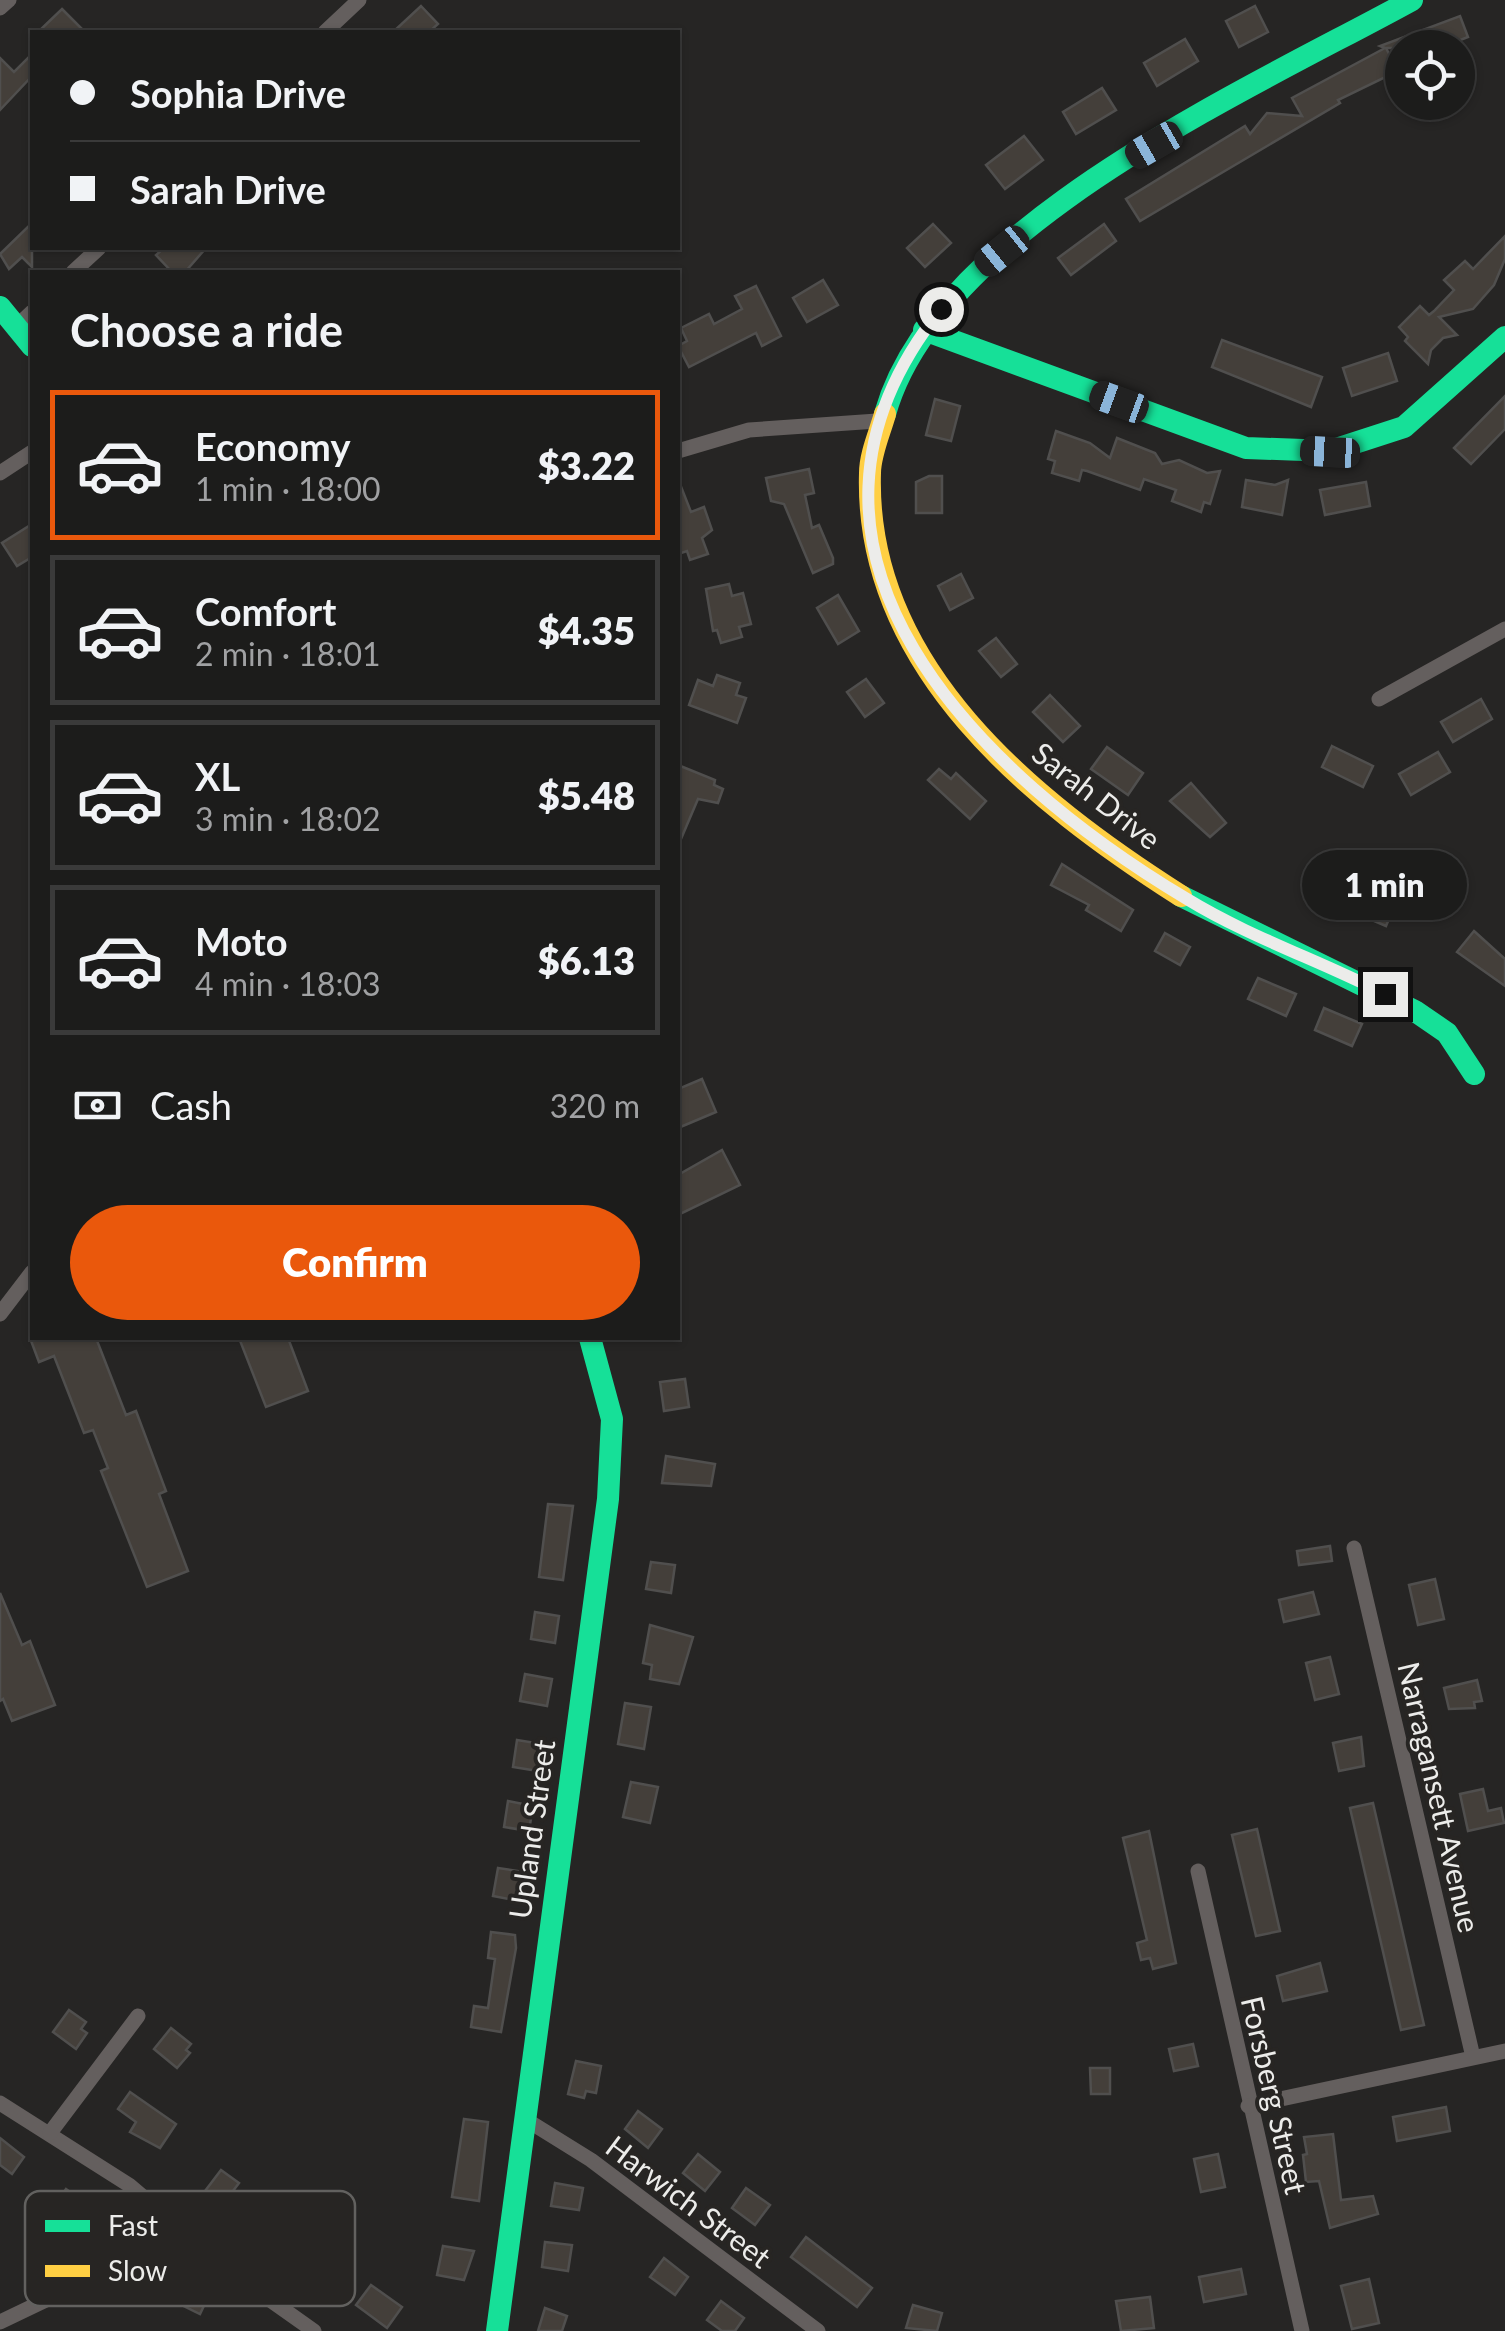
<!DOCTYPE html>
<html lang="en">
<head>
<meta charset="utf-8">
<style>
	:root { --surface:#1c1c1b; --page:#252524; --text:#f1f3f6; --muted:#a0a1a3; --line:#3a3a3a; --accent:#ea580c }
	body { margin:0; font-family:Lato,sans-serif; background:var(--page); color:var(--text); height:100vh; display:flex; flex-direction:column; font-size:38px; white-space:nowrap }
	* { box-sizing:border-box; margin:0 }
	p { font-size:32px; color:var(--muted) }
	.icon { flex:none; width:55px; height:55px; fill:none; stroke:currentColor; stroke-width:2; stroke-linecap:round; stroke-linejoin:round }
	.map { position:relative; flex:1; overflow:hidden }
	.sheet { position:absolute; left:30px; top:270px; width:650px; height:1070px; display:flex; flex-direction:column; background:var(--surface); border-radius:0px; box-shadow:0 2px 8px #0004,0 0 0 2px var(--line) }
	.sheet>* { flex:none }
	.top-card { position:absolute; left:30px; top:30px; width:650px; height:220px; border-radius:0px; box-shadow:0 2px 8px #0004,0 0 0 2px var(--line); display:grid; align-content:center; height:220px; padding:0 40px; background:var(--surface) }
	.fabs { position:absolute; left:1385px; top:30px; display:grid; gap:20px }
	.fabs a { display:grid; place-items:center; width:90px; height:90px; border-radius:50%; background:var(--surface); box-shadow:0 2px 8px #0004,0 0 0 2px var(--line); font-size:50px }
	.end { position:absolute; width:45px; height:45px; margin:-22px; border:12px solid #ececea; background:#111; box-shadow:0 0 0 5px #111 }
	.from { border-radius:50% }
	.bubble { position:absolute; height:70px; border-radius:35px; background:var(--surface); box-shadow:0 2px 8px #0004,0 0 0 2px var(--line); font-size:32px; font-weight:800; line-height:70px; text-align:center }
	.car { position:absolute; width:30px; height:60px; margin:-30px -15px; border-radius:12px; box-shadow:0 0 8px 2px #0007; background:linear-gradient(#222 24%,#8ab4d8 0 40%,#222 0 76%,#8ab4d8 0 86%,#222 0) }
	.top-card b { display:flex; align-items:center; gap:35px; height:95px; font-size:38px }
	.top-card b+b { border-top:2px solid var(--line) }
	.top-card i { width:25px; height:25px; background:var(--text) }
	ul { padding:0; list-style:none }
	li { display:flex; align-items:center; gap:30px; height:150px; margin:0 20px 15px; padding:0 20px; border:5px solid var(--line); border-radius:0px }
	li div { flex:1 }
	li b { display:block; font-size:38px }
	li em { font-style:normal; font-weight:800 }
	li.active { border-color:var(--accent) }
	li>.icon { width:90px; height:90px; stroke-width:1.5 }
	h2 { padding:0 40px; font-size:45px; line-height:120px }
	.pay { display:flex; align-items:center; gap:25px; height:110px; padding:0 40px; font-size:38px }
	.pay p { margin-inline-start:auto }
	.cta { display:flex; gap:20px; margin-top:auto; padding:20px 40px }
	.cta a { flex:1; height:115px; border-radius:60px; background:var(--accent); color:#fff; font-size:40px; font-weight:800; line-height:115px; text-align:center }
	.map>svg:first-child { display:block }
	.building { fill:#443f3a; stroke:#504f4e; stroke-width:2.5 }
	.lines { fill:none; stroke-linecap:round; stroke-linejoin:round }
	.street { stroke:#645f5e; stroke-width:15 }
	.fast { stroke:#16e098; stroke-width:22 }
	.slow { stroke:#ffcf43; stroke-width:22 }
	.route { stroke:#ececea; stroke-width:12 }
	.labels { text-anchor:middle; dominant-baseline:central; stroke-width:8; stroke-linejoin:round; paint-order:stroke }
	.street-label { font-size:30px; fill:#ececea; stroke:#272523 }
	.key { fill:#272523; stroke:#62615f; stroke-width:2.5 }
	.key-label { font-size:28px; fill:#ececea }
</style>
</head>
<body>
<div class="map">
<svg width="1505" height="2331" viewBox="0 0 1505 2331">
	<rect width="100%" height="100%" fill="#262524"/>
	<g class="building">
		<polygon points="421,6 438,24 429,32 393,32"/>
		<polygon points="1255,6 1268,32 1239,47 1226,21"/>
		<polygon points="62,9 85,32 38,32"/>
		<polygon points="1460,16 1468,37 1440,48 1386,48 1398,71 1338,100 1340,103 1140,221 1126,199 1245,126 1250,134 1267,113 1302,116 1292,98 1385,48 1380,46"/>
		<polygon points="1185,39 1198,61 1157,86 1144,63"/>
		<polygon points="32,54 32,76 0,110 0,58 14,72"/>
		<polygon points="1102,88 1116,110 1076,134 1063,112"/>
		<polygon points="1024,136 1043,160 1005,189 986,165"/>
		<polygon points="32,223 32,267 22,257 9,269 0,254"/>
		<polygon points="933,224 951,243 925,267 907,248"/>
		<polygon points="1104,224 1116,241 1071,275 1058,258"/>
		<polygon points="1505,236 1505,259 1494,285 1473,309 1439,317 1457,335 1443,338 1431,350 1428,364 1405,341 1408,337 1399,327 1420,306 1429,315 1434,311 1454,290 1444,280 1465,261 1473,269"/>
		<polygon points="164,248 206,248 185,272 172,272 156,255"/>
		<polygon points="823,280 838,305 807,322 793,298"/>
		<polygon points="756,286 781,336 762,346 756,333 689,367 678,346 687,341 681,328 709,314 714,324 742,309 735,296"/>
		<polygon points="1222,340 1322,377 1311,407 1212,367"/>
		<polygon points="1388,353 1397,381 1352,396 1343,368"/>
		<polygon points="1505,396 1505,429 1471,464 1454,448"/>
		<polygon points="935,399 960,406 951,441 926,435"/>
		<polygon points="1056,431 1090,443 1110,458 1117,438 1155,453 1162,464 1179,460 1207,473 1220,471 1210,504 1204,502 1201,512 1172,501 1176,490 1144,479 1140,490 1087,471 1082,470 1079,481 1052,473 1055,461 1048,459"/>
		<polygon points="809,469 814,493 805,495 812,528 819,525 833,558 833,564 813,573 784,504 771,501 766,478"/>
		<polygon points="929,476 942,476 942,513 916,513 916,482"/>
		<polygon points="678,479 691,512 704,507 712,530 702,538 708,554 690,560 687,551 678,554"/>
		<polygon points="1246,480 1275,485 1288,480 1282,515 1242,507"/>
		<polygon points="1366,482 1370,506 1325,515 1320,490"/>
		<polygon points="32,524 32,557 17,566 2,543"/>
		<polygon points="961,574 973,598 950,610 938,586"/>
		<polygon points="729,584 732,596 743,593 751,624 739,627 742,637 721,643 717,630 713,631 706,589"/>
		<polygon points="838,595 859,631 838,644 817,608"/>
		<polygon points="996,638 1017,664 1001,677 979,651"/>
		<polygon points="717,675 740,683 736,695 746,698 737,723 689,705 698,680 713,686"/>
		<polygon points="866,679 884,703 865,717 847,692"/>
		<polygon points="1050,695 1080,726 1063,742 1033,712"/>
		<polygon points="1481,699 1492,719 1453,742 1441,722"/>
		<polygon points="1332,746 1373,766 1363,787 1322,767"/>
		<polygon points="1107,747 1143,773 1128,795 1091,769"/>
		<polygon points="1438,752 1450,772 1411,795 1399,774"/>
		<polygon points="678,765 715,780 714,785 723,789 718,803 698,799 678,846"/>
		<polygon points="939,769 951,779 956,773 986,801 970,819 928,780"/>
		<polygon points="1191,783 1226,823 1210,837 1170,801"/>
		<polygon points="1062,864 1133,910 1121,931 1086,910 1089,905 1051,885"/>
		<polygon points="1369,888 1397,900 1386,926 1358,914"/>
		<polygon points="1474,931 1505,959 1505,986 1457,952"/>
		<polygon points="1165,933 1190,947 1180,965 1155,951"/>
		<polygon points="1258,978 1296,994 1286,1016 1248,999"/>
		<polygon points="1324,1008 1362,1024 1352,1046 1315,1030"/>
		<polygon points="702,1079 716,1112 678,1128 678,1089"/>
		<polygon points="722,1150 740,1185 678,1215 678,1175"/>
		<polygon points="30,1338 96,1338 126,1415 136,1411 166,1491 159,1494 188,1571 147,1587 101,1471 108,1468 93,1430 84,1433 54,1356 39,1362"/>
		<polygon points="239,1338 288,1338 308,1391 266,1407"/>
		<polygon points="685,1379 689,1407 664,1411 660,1382"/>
		<polygon points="666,1456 715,1464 711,1486 662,1483"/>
		<polygon points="548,1504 573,1506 563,1580 539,1577"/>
		<polygon points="1330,1546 1332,1561 1299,1565 1297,1551"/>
		<polygon points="651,1562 675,1565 671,1593 646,1589"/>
		<polygon points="1435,1579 1444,1619 1418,1625 1409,1585"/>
		<polygon points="1313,1592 1319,1614 1284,1622 1279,1600"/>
		<polygon points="0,1593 22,1645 30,1641 55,1705 12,1721 3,1699 0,1701"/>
		<polygon points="535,1612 559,1616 555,1643 531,1639"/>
		<polygon points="650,1625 693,1637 679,1684 650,1679 652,1665 643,1663"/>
		<polygon points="1330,1657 1339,1694 1315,1700 1306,1663"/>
		<polygon points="525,1674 552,1679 547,1706 520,1701"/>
		<polygon points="1477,1680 1482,1701 1474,1702 1475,1708 1449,1709 1444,1688"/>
		<polygon points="625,1703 651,1707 644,1749 618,1744"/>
		<polygon points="1361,1737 1364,1766 1339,1771 1333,1743"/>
		<polygon points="517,1740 542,1744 538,1771 513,1767"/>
		<polygon points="631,1782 658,1787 650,1823 623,1817"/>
		<polygon points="1483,1789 1488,1811 1501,1808 1504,1823 1468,1831 1460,1794"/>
		<polygon points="508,1801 533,1806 529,1831 504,1827"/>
		<polygon points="1373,1803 1424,2025 1401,2030 1350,1808"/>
		<polygon points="1257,1829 1280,1931 1256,1936 1232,1835"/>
		<polygon points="1149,1831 1176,1963 1153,1969 1150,1958 1141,1960 1137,1943 1147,1940 1123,1838"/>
		<polygon points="498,1868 524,1872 519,1901 493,1896"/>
		<polygon points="491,1932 515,1935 516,1948 501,2032 471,2027 474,2006 488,2008 495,1959 488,1958"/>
		<polygon points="1320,1963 1327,1991 1283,2001 1277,1976"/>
		<polygon points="69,2010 86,2022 81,2029 87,2033 76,2049 53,2032"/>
		<polygon points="171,2028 191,2044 186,2050 190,2053 177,2068 154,2049"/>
		<polygon points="1193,2044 1198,2066 1174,2071 1169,2049"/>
		<polygon points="576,2061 601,2066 596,2093 586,2091 584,2098 568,2094"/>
		<polygon points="1090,2068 1110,2068 1110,2094 1091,2094"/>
		<polygon points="130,2092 176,2124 160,2148 130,2132 136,2122 118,2109"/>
		<polygon points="1446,2107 1450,2131 1397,2141 1393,2117"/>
		<polygon points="638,2111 662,2129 648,2148 625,2129"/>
		<polygon points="464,2119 488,2122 479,2201 452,2197"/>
		<polygon points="1333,2134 1341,2200 1373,2196 1378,2214 1330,2228 1319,2181 1306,2182 1303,2155 1307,2154 1304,2137"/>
		<polygon points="0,2138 24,2157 12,2174 0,2165"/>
		<polygon points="698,2154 720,2172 705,2191 683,2173"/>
		<polygon points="1218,2154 1225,2187 1201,2192 1194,2159"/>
		<polygon points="221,2170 239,2183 220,2208 202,2195"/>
		<polygon points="555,2183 583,2188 579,2210 551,2206"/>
		<polygon points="746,2188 770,2205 755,2225 732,2208"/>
		<polygon points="66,2189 96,2210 81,2231 51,2210"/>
		<polygon points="806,2237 872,2288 857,2307 791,2257"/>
		<polygon points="545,2242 572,2245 568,2271 542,2267"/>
		<polygon points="443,2246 474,2251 464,2280 437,2275"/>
		<polygon points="664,2258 688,2277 675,2295 650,2277"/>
		<polygon points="1241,2269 1246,2294 1204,2302 1199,2277"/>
		<polygon points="171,2274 210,2293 200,2314 161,2295"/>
		<polygon points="1369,2279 1379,2323 1352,2329 1341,2286"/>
		<polygon points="371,2285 402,2307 387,2328 356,2305"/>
		<polygon points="1150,2297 1154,2328 1121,2331 1116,2301"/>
		<polygon points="721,2301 744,2318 735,2331 722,2331 707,2320"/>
		<polygon points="913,2305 942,2313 937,2331 906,2328"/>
		<polygon points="545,2308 567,2316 562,2331 538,2331"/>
	</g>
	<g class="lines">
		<g class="street">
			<polyline points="0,8 9,0"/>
			<polyline points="325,32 359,0"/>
			<polyline points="73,272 99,248"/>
			<polyline points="16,327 32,312"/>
			<polyline points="678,451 749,430 877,421"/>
			<polyline points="0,473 32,452"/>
			<polyline points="1379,699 1505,629"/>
			<polyline points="0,1314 32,1272"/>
			<polyline points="1354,1548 1473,2057"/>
			<polyline points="1198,1871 1302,2331"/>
			<polyline points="0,2103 129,2185 235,2275 314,2331"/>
			<polyline points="1248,2106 1505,2051"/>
			<polyline points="525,2119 591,2160 818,2331"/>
			<polyline points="50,2133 138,2016"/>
			<polyline points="0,2322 71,2288 168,2217"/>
		</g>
		<g class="fast">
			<polyline points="0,307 32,346"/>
			<polyline points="924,330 1246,448 1330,451 1404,427 1505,337"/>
			<path d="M 885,414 C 937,227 1252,88 1412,0"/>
			<polyline points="1181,896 1415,1011 1447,1033 1474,1074"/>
			<polyline points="497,2331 608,1499 612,1419 590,1338"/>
		</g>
		<path class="slow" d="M 885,414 C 880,432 870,454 870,473 C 864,667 1032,801 1181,896"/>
	</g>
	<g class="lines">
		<path class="route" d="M 941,309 C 747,552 980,775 1187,899 C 1249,937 1321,961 1385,994"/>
	</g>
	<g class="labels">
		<g class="street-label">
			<text transform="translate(1097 795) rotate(38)">Sarah Drive</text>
			<text transform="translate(1440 1797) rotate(77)">Narragansett Avenue</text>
			<text transform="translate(531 1829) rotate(-82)">Upland Street</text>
			<text transform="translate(1275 2095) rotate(77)">Forsberg Street</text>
			<text transform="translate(689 2201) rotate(37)">Harwich Street</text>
		</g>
	</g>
	<rect x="25" y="2191" width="330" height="115" rx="15" class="key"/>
	<rect x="45" y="2220" width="45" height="12" fill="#16e098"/>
	<rect x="45" y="2265" width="45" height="12" fill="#ffcf43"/>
	<g class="key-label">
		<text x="108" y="2236">Fast</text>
		<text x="108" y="2281">Slow</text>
	</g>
</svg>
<div class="fabs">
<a><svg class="icon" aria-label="locate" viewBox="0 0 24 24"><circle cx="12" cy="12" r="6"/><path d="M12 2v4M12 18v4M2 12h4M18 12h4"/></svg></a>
</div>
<i class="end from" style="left:941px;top:309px"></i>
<i class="end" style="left:1385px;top:994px"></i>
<div class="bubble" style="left:1302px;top:850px;width:165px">1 min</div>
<i class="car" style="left:1154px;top:145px;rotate:240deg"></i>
<i class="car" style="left:1002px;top:251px;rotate:231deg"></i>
<i class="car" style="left:1119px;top:402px;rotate:290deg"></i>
<i class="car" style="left:1330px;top:452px;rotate:273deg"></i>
<div class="top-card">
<b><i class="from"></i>Sophia Drive</b>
<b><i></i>Sarah Drive</b>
</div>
<section class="sheet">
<h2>Choose a ride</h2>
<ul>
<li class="active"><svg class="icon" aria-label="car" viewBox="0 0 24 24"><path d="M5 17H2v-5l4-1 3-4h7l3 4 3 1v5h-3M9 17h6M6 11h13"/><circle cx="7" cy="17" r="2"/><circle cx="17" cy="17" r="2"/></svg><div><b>Economy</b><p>1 min · 18:00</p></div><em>$3.22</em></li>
<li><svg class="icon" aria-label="car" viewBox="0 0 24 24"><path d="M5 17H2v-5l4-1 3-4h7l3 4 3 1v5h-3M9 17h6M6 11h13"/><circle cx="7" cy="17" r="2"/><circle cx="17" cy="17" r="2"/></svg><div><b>Comfort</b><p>2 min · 18:01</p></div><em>$4.35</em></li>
<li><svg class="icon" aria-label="car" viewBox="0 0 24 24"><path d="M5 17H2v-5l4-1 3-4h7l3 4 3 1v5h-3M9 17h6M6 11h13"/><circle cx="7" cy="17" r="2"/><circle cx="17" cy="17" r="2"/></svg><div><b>XL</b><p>3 min · 18:02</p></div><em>$5.48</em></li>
<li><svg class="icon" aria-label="car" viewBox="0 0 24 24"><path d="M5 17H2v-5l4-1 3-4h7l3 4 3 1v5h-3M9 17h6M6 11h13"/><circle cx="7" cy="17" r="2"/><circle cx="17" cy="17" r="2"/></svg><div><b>Moto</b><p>4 min · 18:03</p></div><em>$6.13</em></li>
</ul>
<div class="pay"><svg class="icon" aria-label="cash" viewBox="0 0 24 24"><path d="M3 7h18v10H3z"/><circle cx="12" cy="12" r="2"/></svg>Cash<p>320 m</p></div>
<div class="cta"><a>Confirm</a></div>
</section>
</div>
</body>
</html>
